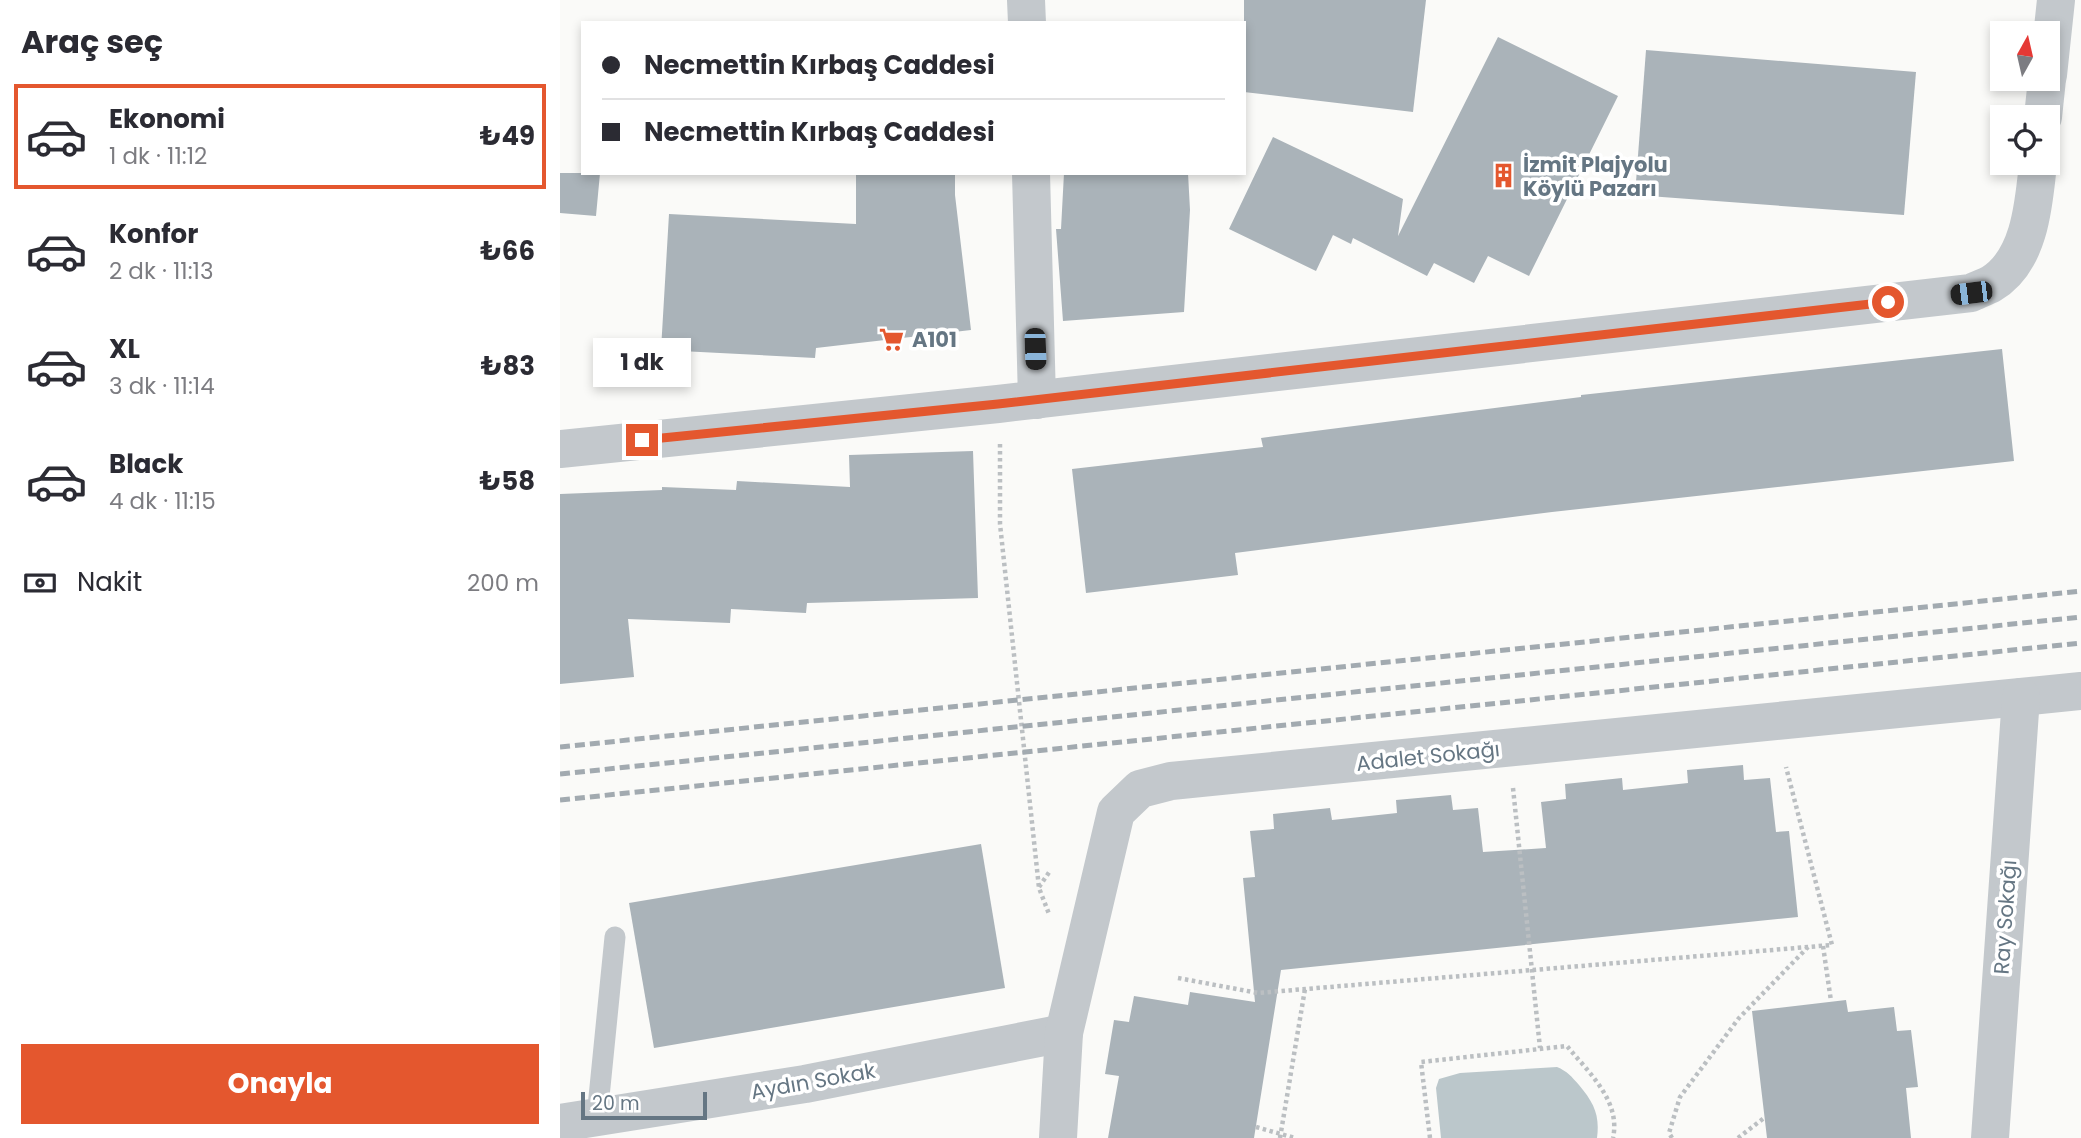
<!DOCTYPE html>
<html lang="tr">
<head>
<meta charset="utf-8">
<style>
	:root { --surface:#fff; --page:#f2f2f3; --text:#2b2b33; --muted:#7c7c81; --line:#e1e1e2; --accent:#e4572e }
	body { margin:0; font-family:Poppins,sans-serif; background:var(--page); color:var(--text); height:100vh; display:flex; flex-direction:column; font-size:26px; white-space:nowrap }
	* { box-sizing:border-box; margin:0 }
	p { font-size:23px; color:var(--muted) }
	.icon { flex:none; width:38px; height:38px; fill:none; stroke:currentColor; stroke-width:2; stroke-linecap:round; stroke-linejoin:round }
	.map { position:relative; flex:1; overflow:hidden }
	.drawer { display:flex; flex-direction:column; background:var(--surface); width:560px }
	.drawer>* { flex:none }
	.top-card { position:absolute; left:21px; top:21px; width:665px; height:154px; border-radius:0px; box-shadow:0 4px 10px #0003; display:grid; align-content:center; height:154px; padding:0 21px; background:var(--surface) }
	.needle { width:46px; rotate:8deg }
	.buttons { position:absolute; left:1430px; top:21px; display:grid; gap:14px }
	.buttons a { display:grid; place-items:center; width:70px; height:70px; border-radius:0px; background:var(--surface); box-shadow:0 4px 10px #0003; font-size:35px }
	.scale { position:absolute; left:21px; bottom:18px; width:126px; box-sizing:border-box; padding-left:7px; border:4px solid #657683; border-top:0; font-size:19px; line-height:24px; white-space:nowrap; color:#657683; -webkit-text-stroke:5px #fff; paint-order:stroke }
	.end { position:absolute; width:32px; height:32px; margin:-16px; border:9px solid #e4572e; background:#fff; box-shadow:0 0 0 4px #fff }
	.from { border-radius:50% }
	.bubble { position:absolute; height:49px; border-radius:0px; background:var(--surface); box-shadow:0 4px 10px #0003; font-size:23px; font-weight:700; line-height:49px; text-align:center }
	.car { position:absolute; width:21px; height:42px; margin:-21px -10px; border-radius:9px; box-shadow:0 0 5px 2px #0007; background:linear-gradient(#222 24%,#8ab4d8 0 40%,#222 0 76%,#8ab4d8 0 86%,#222 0) }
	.top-card b { display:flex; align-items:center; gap:24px; height:66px; font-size:26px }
	.top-card b+b { border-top:2px solid var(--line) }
	.top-card i { width:18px; height:18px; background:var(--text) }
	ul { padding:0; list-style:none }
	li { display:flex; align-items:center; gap:21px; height:105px; margin:0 14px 10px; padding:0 7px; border:4px solid transparent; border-radius:0px }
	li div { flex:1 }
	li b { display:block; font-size:26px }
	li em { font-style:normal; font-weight:700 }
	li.active { border-color:var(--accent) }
	li>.icon { width:63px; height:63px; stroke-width:1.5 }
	h2 { padding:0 21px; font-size:32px; line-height:84px }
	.pay { display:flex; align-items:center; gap:18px; height:77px; padding:0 21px; font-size:26px }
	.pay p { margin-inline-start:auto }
	.button { display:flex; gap:14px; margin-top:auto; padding:14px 21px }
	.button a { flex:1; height:80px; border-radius:0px; background:var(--accent); color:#fff; font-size:28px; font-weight:700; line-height:80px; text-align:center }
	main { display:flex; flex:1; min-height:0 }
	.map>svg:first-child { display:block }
	.water { fill:#bbc7cb }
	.building { fill:#aab3b9 }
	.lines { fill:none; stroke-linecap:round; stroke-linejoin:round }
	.path { stroke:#bbbfc2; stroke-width:4.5; stroke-dasharray:3.5 3.5; stroke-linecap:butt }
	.lane { stroke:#c3c8cc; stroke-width:21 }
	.street { stroke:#c3c8cc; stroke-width:38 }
	.rail { stroke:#a2aab0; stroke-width:5; stroke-dasharray:10 5; stroke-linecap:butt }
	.route { stroke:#e4572e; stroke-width:9 }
	.labels { text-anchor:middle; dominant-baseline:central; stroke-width:7; stroke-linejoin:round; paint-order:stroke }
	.poi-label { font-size:21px; font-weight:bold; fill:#657683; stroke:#fff; text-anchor:start }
	.street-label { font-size:21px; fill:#657683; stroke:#fff }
</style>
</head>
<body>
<main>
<section class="drawer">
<h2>Araç seç</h2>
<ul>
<li class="active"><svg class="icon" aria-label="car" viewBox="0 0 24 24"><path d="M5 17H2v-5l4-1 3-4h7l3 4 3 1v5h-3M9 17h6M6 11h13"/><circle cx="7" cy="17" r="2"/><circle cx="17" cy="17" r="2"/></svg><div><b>Ekonomi</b><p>1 dk · 11:12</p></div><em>₺49</em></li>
<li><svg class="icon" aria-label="car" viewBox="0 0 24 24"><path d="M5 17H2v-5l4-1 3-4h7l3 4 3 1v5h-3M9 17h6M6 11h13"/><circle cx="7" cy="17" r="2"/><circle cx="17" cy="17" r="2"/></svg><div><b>Konfor</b><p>2 dk · 11:13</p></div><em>₺66</em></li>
<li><svg class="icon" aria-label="car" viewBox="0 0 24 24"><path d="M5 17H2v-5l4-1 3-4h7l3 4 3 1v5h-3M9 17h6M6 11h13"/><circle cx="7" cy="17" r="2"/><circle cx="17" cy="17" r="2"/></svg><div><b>XL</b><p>3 dk · 11:14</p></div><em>₺83</em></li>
<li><svg class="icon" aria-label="car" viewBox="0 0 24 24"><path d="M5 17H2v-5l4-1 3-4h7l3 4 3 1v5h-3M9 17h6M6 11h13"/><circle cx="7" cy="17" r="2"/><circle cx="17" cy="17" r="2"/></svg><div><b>Black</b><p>4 dk · 11:15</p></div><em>₺58</em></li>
</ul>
<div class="pay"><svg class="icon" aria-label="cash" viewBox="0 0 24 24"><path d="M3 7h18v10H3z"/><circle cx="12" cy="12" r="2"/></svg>Nakit<p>200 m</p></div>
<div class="button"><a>Onayla</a></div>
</section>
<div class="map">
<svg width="1521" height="1138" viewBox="0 0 1521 1138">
	<rect width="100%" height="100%" fill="#fafaf8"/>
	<path class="water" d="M 997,1067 C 1007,1071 1012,1077 1019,1085 C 1034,1103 1040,1115 1037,1138 L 881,1138 L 876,1088 L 879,1079 L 900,1073 Z"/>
	<g class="building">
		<polygon points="684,0 866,0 853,112 684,92"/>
		<polygon points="938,37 1058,96 969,276 928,256 914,283 874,263 867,276 793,238 791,244 773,235 756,271 669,229 713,137 843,199 838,236"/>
		<polygon points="1086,50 1356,72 1344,215 1075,195"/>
		<polygon points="0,173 40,173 36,216 0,213"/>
		<polygon points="296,173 395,173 395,195 411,330 256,348 255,358 101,350 109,214 296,224"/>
		<polygon points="504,173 628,173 630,210 624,312 503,321 496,229 501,229"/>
		<polygon points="1442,349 1454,461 992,512 675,553 678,575 526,593 512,469 703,447 701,438 1021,397 1021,395"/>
		<polygon points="413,451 418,598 247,603 246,613 171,609 170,623 68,619 74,677 0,684 0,494 102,490 102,487 176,490 177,481 290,487 289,455"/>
		<polygon points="1183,765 1184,780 1210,778 1216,832 1229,831 1238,917 721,970 694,1138 548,1138 559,1076 545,1074 554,1020 569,1022 574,996 628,1005 630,992 695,1002 683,878 695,877 690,831 714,829 713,814 770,808 772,820 837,813 836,800 891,795 893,810 918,808 923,852 986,848 981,802 1006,799 1005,784 1062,778 1063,790 1128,783 1127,770"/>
		<polygon points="421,844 445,988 94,1048 69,903"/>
		<polygon points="1286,1000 1288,1012 1334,1007 1337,1031 1351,1030 1358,1087 1346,1088 1351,1138 1207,1138 1192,1011"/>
	</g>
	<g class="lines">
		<g class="path">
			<polyline points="440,444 440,524 479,888 489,914"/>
			<polyline points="953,788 980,1048"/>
			<polyline points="479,887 490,871"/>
			<polyline points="1263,946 1271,1001"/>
			<polyline points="618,978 698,993 1272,945 1226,767"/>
			<polyline points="696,1127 735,1138"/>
			<polyline points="720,1138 745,989"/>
			<path d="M 870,1138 L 861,1062 L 1007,1046 C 1029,1073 1061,1101 1053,1138"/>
			<polyline points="1112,1138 1109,1133 1120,1097 1179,1018 1248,947"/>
			<polyline points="1178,1138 1204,1118"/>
		</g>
		<polyline class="lane" points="37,1117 55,937"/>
		<g class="street">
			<polyline points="466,0 467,23"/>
			<polyline points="1488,75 1496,0"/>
			<polyline points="1483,117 1487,79"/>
			<polyline points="471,173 477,400"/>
			<path d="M 0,449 L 438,404 L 1411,293 C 1417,290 1425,287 1431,284 C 1470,261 1474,203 1478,163"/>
			<polyline points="0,1123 245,1084 504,1033"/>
			<polyline points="498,1138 504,1033 556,812 580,789 611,781 1521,691"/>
			<polyline points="1430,1138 1461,697"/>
		</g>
		<g class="rail">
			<polyline points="0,747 1521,591"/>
			<polyline points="0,774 1521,617"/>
			<polyline points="0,800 1521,643"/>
		</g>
	</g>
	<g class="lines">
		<polyline class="route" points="82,440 438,404 1328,302"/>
	</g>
	<defs>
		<symbol id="building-bare" viewBox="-9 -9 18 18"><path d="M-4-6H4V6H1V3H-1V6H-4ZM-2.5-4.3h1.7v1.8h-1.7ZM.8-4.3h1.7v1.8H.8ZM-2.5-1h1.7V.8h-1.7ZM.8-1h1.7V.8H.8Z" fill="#e4572e" stroke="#fff" stroke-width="2.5" paint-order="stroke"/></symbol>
		<symbol id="supermarket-bare" viewBox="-9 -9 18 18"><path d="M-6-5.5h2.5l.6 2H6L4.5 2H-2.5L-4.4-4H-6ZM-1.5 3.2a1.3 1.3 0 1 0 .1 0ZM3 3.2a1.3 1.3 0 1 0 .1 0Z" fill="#e4572e" stroke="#fff" stroke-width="2.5" paint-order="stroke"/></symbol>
	</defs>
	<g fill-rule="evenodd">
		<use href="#building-bare" x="926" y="158" width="35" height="35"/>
		<use href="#supermarket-bare" x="314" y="322" width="35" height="35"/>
	</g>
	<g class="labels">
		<g class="poi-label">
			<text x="963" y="164">İzmit Plajyolu<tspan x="963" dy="24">Köylü Pazarı</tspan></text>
			<text x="352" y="339">A101</text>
		</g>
		<g class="street-label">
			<text transform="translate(868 756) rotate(-6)">Adalet Sokağı</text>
			<text transform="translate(1445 917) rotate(-86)">Ray Sokağı</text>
			<text transform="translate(253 1081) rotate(-10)">Aydın Sokak</text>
		</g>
	</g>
</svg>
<div class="buttons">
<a><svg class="needle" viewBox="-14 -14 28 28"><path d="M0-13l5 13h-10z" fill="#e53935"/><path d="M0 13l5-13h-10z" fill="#7c7c81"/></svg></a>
<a><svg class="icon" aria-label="locate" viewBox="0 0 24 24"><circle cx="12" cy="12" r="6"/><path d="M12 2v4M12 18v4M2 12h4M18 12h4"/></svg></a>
</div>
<div class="scale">20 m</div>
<i class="end from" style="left:1328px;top:302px"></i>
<i class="end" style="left:82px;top:440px"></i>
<div class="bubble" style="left:33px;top:338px;width:98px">1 dk</div>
<i class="car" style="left:1411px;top:293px;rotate:263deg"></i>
<i class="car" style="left:475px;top:349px;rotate:178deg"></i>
<div class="top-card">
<b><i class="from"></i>Necmettin Kırbaş Caddesi</b>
<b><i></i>Necmettin Kırbaş Caddesi</b>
</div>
</div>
</main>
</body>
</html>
